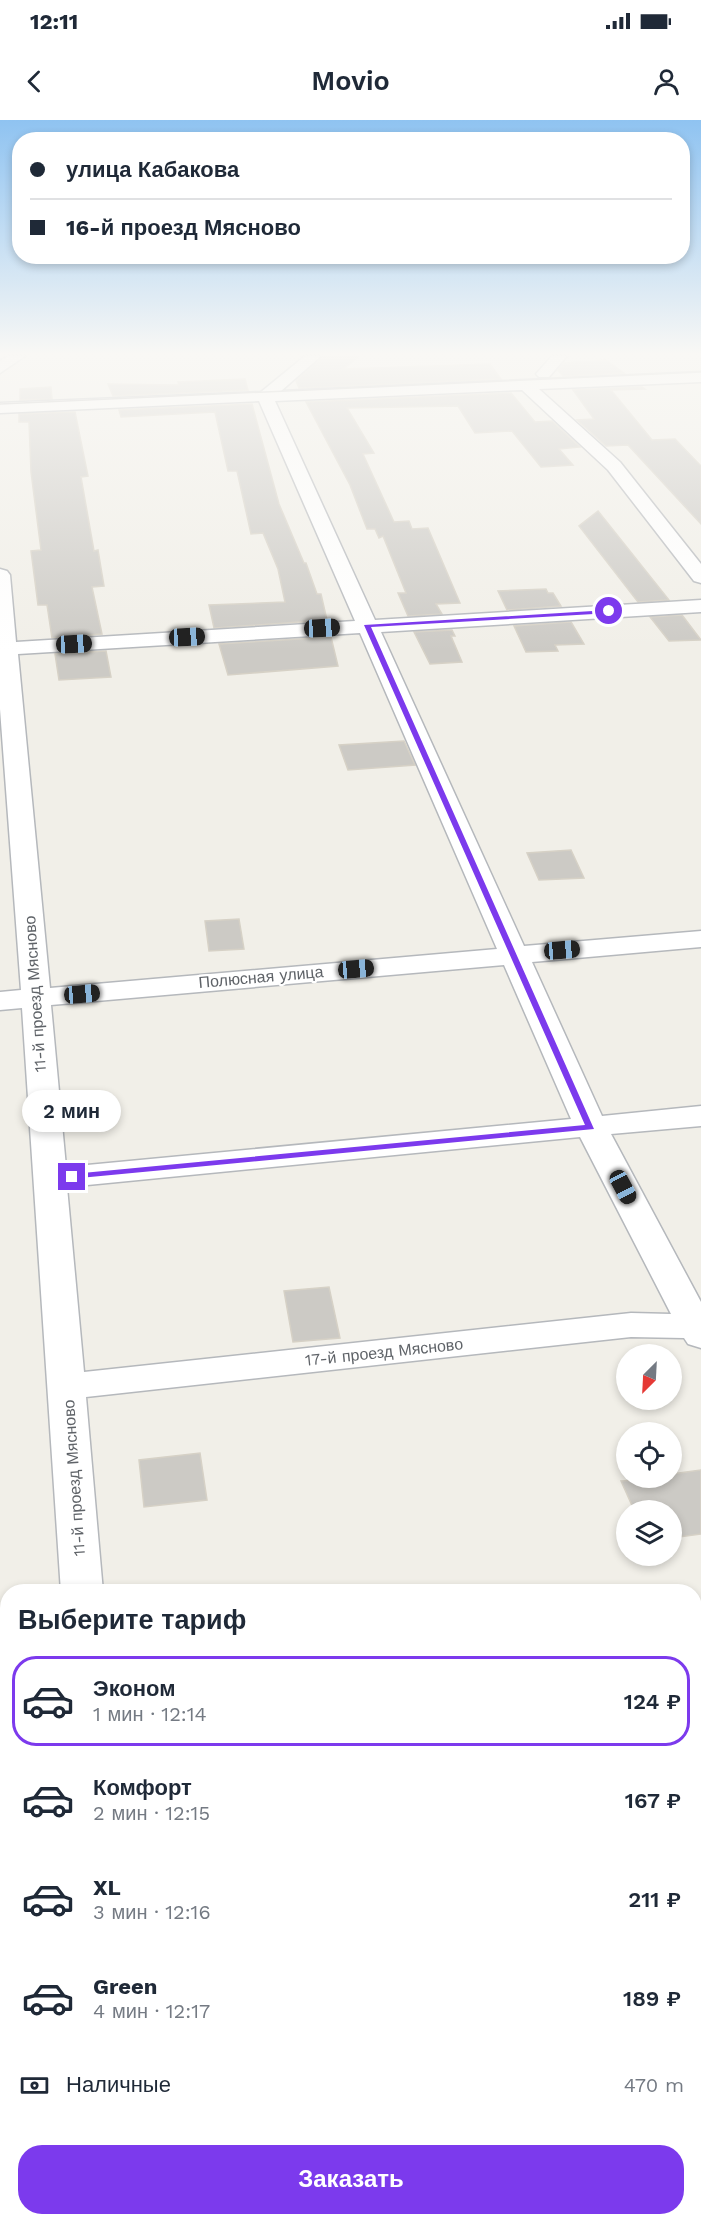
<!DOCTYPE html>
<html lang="ru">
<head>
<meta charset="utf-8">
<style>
	:root { --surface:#fff; --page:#f2f2f3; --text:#1f2937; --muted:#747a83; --line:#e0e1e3; --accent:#7c3aed }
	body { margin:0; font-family:"Work Sans",sans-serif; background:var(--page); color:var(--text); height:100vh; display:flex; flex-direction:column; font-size:22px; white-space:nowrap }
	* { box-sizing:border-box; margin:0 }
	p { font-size:20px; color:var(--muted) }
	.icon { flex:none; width:33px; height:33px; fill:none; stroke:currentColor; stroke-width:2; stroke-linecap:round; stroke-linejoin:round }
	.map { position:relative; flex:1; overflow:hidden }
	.details { position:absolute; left:0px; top:1464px; width:702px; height:642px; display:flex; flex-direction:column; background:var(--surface); border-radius:24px 24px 0 0; box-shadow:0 3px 9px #0003 }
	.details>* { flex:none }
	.top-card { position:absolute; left:12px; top:12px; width:678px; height:132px; border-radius:24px; box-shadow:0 3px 9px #0003; display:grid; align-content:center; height:132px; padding:0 18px; background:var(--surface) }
	.needle { width:39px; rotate:204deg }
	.fabs { position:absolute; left:616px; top:1224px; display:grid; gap:12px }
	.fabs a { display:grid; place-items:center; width:66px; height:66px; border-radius:50%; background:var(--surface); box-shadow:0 3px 9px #0003; font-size:30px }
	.end { position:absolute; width:27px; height:27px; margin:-14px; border:8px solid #7c3aed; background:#fff; box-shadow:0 0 0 3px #fff }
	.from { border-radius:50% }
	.bubble { position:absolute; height:42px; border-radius:21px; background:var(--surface); box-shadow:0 3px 9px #0003; font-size:20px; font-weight:600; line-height:42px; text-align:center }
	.car { position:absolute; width:18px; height:36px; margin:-18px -9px; border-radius:8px; box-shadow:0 0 4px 2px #0007; background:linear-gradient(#222 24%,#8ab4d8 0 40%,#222 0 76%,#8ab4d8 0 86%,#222 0) }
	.top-card b { display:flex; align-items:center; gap:21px; height:57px; font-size:22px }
	.top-card b+b { border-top:2px solid var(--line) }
	.top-card i { width:15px; height:15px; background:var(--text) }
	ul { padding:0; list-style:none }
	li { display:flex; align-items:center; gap:18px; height:90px; margin:0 12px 9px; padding:0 6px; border:3px solid transparent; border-radius:24px }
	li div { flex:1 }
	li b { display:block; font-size:22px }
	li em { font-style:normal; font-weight:600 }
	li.current { border-color:var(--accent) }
	li>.icon { width:54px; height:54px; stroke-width:1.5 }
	h2 { padding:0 18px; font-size:27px; line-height:72px }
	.pay { display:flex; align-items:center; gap:15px; height:66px; padding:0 18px; font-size:22px }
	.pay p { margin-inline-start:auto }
	.cta { display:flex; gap:12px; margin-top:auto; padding:12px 18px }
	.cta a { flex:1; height:69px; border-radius:24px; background:var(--accent); color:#fff; font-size:24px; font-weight:600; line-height:69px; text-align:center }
	.status { display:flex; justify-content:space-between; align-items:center; height:42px; padding:0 30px; background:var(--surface); direction:ltr }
	.status svg { height:16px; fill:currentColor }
	header { display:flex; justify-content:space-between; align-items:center; height:78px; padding:0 18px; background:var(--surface); font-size:27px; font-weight:600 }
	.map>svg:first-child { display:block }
	.building { fill:#cccac5; stroke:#d6d1c6; stroke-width:1.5 }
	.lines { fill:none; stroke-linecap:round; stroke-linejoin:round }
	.minor-casing { stroke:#b5b8bc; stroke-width:3 }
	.minor { fill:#fff; fill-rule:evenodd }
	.tram { stroke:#b6b7b8; stroke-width:1.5 }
	.route { fill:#7c3aed }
	.labels { text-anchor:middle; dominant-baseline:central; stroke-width:4.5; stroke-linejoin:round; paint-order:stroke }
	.street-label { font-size:16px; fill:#5f6368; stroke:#fff }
</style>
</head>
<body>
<div class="status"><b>12:11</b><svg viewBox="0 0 49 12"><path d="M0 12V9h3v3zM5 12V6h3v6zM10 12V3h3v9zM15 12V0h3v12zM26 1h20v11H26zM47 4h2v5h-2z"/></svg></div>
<header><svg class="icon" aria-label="back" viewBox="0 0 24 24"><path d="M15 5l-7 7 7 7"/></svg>Movio<svg class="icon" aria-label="person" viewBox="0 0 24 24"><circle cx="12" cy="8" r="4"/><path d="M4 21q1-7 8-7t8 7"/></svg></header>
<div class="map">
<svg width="701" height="2106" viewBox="0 0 701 2106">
	<rect width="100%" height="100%" fill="#f1efe8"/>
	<g class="building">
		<polygon points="323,236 359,236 343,249 490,244 501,259 299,268 296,261"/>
		<polygon points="606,240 624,253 563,256 558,250 564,243"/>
		<polygon points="245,259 248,270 113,276 108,264 179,265 178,262"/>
		<polygon points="51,267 52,279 20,280 20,269"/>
		<polygon points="642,267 645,269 611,270 652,320 675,319 701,346 701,404 628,325 606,326 577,300 594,299 573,270"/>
		<polygon points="511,273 535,302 552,301 580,327 559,329 573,345 541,347 512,311 475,313 458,286 347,288 374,333 363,334 394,402 409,401 412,409 428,408 460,483 436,484 442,494 408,496 398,473 406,473 383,416 379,418 375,409 367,409 350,365 306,282"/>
		<polygon points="252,284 279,384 304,443 306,443 317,474 321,474 327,500 214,508 209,485 285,482 278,449 263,413 251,414 237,351 228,351 215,292 121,297 119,290"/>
		<polygon points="75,292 88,356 81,357 94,431 98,430 104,466 92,467 102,514 52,518 47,485 38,485 31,431 41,430 31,352 29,302 19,302 19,294"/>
		<polygon points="598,391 669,480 638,482 579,406"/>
		<polygon points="546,469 548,473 553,473 561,486 507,490 498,471"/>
		<polygon points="682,495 701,520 669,521 650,497"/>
		<polygon points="571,502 584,524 555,525 558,531 526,532 514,506"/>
		<polygon points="452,510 455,516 451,516 462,542 430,544 414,512"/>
		<polygon points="331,517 338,546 228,555 219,524"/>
		<polygon points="106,531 111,557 59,560 55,534"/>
		<polygon points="404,621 415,645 348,650 339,625"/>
		<polygon points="571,730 584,758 539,760 527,733"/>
		<polygon points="239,799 244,829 209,831 205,801"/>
		<polygon points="329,1167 340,1218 293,1222 284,1171"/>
		<polygon points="200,1333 207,1380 144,1387 139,1340"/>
		<polygon points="701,1350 701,1414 672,1418 672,1390 634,1390 621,1361 672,1358 672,1354"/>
	</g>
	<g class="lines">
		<defs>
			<g id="minor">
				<polygon points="8,236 25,236 0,253 0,241"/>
				<path d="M 305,236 L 321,236 L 281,271 L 701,252 L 701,262 L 539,269 L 620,342 L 701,444 L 701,463 L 694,461 L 608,350 L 522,270 L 275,281 L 375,500 L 701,480 L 701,492 L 381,512 L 524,826 L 701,811 L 701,827 L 532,842 L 602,996 L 701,986 L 701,1006 L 611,1014 L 701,1182 L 701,1228 L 688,1224 L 684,1218 L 631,1217 L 86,1277 L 103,1472 L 61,1472 L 22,888 L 0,890 L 0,872 L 21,870 L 0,589 L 0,449 L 7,451 L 10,455 L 16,522 L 355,501 L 259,281 L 0,293 L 0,283 L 261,272 ZM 360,513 L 497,829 L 50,868 L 18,534 ZM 504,845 L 571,999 L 66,1047 L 51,885 ZM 580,1017 L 671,1194 L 631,1193 L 84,1252 L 67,1067 Z"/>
				<polygon points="552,236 567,236 549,257 539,257 536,254"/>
				<polygon points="701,1505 701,1539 694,1540 694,1506"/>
				<polygon points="8,1595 8,1631 0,1632 0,1596"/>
			</g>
		</defs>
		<use href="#minor" class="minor-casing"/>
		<use href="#minor" class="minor"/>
		<polyline class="tram" points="0,284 701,252"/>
	</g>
	<linearGradient id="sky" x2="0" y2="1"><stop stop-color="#8fc3f1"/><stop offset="0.44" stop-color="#f9f8f5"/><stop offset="1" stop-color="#f9f8f5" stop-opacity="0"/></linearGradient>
	<rect width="701" height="531" fill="url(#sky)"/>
	<polygon class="route" points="609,490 611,493 371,507 594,1009 69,1059 67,1057 72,1054 585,1005 364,505"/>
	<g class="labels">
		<g class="street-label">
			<text transform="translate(261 857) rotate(-5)">Полюсная улица</text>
			<text transform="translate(35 874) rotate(-94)">11-й проезд Мясново</text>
			<text transform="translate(384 1232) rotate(-6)">17-й проезд Мясново</text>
			<text transform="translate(74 1358) rotate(-94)">11-й проезд Мясново</text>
		</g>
	</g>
</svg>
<div class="fabs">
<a><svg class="needle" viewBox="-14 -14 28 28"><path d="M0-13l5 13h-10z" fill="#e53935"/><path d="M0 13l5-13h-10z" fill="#747a83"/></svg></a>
<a><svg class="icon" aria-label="locate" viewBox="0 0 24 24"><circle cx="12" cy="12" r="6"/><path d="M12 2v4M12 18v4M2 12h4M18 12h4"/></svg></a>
<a><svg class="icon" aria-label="layers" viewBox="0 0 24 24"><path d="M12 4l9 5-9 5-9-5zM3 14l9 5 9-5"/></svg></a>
</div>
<i class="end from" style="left:609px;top:491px"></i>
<i class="end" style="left:72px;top:1057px"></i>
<div class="bubble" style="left:22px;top:970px;width:99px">2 мин</div>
<i class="car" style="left:322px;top:508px;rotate:87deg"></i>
<i class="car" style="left:187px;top:517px;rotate:87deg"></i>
<i class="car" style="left:74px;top:524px;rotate:87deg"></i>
<i class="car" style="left:562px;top:830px;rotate:85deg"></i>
<i class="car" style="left:356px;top:849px;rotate:85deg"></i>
<i class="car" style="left:82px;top:874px;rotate:85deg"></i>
<i class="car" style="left:623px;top:1067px;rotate:152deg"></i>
<div class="top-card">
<b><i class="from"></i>улица Кабакова</b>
<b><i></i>16-й проезд Мясново</b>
</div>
<section class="details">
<h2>Выберите тариф</h2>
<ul>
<li class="current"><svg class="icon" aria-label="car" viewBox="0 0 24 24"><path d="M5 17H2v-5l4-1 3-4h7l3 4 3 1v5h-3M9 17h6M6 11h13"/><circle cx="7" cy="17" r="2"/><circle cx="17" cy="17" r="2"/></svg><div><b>Эконом</b><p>1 мин · 12:14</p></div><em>124 ₽</em></li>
<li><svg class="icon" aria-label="car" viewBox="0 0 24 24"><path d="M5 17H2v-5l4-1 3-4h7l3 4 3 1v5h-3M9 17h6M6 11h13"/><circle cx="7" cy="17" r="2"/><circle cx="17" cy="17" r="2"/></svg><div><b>Комфорт</b><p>2 мин · 12:15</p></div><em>167 ₽</em></li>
<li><svg class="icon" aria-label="car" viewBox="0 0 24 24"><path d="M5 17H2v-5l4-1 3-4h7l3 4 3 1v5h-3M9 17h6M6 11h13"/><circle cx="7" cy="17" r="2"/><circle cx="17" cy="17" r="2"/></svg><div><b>XL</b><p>3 мин · 12:16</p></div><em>211 ₽</em></li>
<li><svg class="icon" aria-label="car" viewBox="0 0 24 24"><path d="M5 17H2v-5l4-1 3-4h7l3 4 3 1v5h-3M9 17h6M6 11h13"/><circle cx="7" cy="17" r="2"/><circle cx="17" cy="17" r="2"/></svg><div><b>Green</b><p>4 мин · 12:17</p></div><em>189 ₽</em></li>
</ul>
<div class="pay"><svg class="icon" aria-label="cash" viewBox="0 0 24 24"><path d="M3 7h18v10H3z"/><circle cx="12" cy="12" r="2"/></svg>Наличные<p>470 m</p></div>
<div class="cta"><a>Заказать</a></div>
</section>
</div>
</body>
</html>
